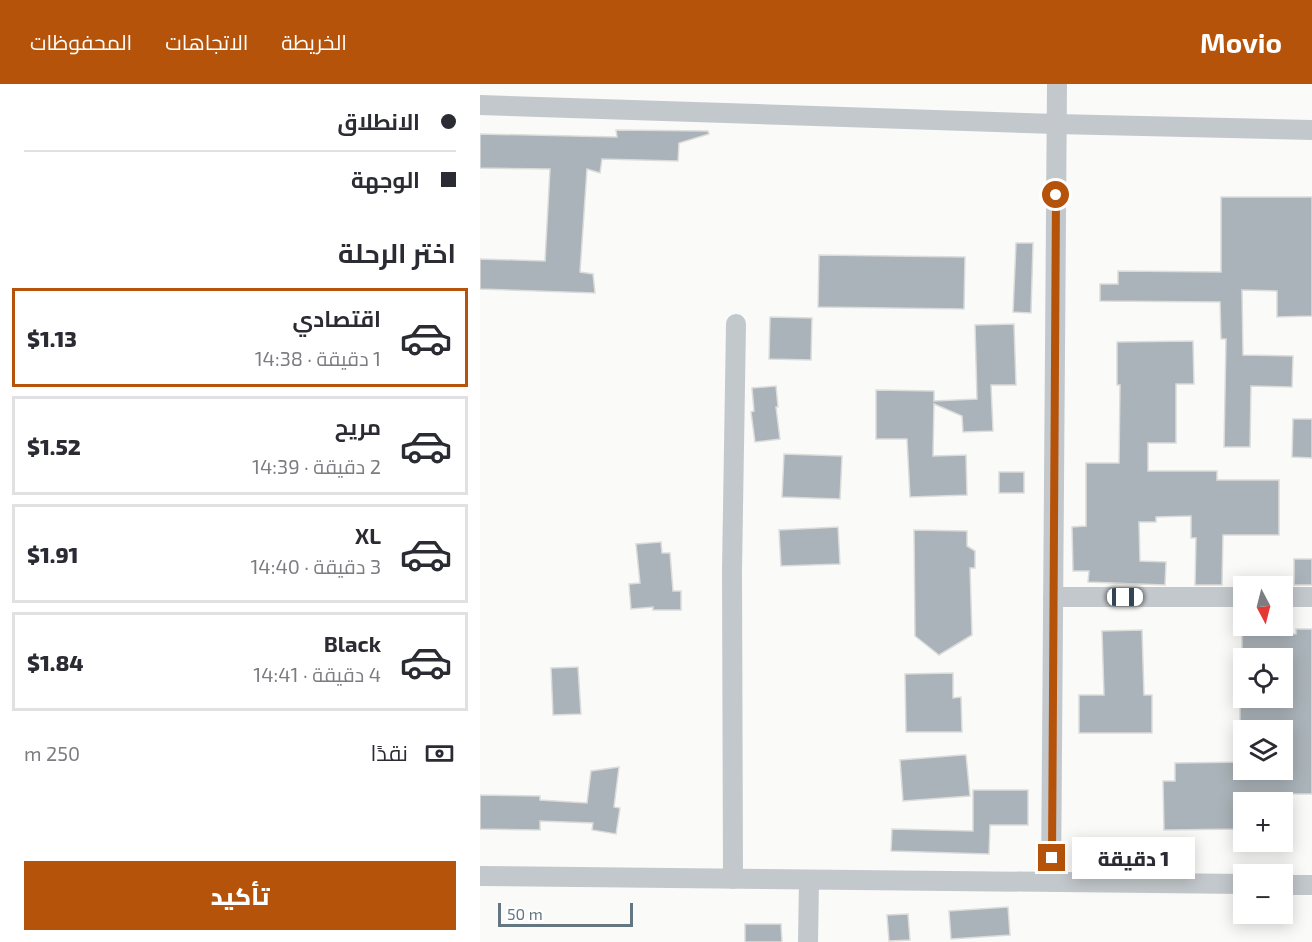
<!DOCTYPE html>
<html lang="ar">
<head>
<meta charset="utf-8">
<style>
	:root { --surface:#fff; --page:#f2f2f3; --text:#2b2b33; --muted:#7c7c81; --line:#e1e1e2; --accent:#b45309 }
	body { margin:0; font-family:"Exo 2",Cairo,sans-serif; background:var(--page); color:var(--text); direction:rtl; height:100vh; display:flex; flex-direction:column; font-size:22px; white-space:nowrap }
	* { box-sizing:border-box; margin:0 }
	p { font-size:20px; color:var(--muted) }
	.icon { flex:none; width:33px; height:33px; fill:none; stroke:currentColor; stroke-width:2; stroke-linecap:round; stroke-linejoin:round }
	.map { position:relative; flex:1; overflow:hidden; direction:ltr }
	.sheet { display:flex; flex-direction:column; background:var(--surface); width:480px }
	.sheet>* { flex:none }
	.top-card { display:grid; align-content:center; height:132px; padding:0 24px; background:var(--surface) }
	.needle { width:39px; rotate:173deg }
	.controls { position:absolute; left:753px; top:492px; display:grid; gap:12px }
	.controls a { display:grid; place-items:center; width:60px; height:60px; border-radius:0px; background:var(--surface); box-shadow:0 3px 15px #0003; font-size:30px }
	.scale { position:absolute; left:18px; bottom:15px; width:135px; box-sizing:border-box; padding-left:6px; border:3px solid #657683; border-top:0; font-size:16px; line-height:21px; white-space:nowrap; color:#657683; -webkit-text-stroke:4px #fff; paint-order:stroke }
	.end { position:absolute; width:27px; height:27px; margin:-14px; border:8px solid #b45309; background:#fff; box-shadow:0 0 0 3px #fff }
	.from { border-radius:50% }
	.bubble { position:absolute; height:42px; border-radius:0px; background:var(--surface); box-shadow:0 3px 15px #0003; font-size:20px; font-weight:800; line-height:42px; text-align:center; direction:rtl }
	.car { position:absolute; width:18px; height:36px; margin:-18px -9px; border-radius:8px; box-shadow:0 0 4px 2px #0007; background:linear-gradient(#fff 24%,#345 0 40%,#fff 0 76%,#345 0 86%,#fff 0) }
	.top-card b { display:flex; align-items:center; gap:21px; height:57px; font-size:22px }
	.top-card b+b { border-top:2px solid var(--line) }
	.top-card i { width:15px; height:15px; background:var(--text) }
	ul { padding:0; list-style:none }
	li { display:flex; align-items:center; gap:18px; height:99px; margin:0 12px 9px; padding:0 12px; border:3px solid var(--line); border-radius:0px }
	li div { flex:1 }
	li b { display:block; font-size:22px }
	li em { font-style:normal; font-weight:800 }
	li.current { border-color:var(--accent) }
	li>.icon { width:54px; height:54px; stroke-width:1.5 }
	h2 { padding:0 24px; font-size:27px; line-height:72px }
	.pay { display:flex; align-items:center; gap:15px; height:66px; padding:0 24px; font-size:22px }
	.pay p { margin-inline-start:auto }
	.primary-button { display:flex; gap:12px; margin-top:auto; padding:12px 24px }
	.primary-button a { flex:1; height:69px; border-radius:0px; background:var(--accent); color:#fff; font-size:24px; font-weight:800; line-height:69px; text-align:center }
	header { display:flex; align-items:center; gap:36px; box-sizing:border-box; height:84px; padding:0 30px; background:var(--accent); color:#fff }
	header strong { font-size:28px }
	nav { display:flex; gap:33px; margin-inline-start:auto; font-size:21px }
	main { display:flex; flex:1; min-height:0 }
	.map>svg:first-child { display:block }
	.building { fill:#aab3b9; stroke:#dcdcda; stroke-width:1.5 }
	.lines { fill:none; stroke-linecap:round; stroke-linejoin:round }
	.minor { stroke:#c3c8cc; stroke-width:20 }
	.route { stroke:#b45309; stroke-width:8 }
</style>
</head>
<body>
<header>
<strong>Movio</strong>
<nav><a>الخريطة</a><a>الاتجاهات</a><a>المحفوظات</a></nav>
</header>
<main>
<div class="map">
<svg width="832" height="858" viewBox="0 0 832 858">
	<rect width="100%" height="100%" fill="#fafaf8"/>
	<g class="building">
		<polygon points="136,46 228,47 229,50 199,59 198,77 122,75 120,89 107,85 100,188 113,190 115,209 0,205 0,175 65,177 70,85 0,84 0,50 137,53"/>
		<polygon points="741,113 832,113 832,232 797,233 797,207 762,206 763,271 813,272 812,303 771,302 770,363 744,363 746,255 741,255 740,218 620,217 620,200 638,200 638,187 741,188"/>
		<polygon points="536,159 553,159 551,229 533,228"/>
		<polygon points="339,171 485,173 484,225 338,223"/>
		<polygon points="290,233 332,234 331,276 289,275"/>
		<polygon points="534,240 536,301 511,301 513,347 483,348 482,332 454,320 453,372 486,371 487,411 430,413 427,355 396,355 396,306 454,307 454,317 497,315 495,241"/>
		<polygon points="713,257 714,300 696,300 696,359 668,359 668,387 737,387 737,396 799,396 799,451 743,451 742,501 715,501 716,454 711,454 711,432 676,433 676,438 659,438 660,477 686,478 685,501 608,498 609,487 593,487 592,443 606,442 606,379 639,379 640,301 637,301 637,258"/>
		<polygon points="296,302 298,323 296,323 300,355 275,358 271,328 274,327 272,304"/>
		<polygon points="813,335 832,335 832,374 812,373"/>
		<polygon points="304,370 362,372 360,415 302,413"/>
		<rect x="519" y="388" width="25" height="21"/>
		<polygon points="358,443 360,480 301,482 299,446"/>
		<polygon points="434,446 487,447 487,462 495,467 495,484 490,484 492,551 459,571 435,552"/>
		<polygon points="181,458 182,469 190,469 193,507 201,507 201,526 173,526 173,523 151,525 149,500 160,499 156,460"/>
		<rect x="814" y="475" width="18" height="26"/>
		<polygon points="816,545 832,545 832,710 800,710 800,718 764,718 764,745 684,746 683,697 695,697 695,679 764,678 764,686 810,686 811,644 760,642 760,614 802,614 802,574 762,574 762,548 816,550"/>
		<polygon points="662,546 664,611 672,611 672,649 599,649 599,611 624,611 622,547"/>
		<polygon points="98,583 101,630 73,631 71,584"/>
		<polygon points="473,589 473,614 481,613 482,648 426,648 425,590"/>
		<polygon points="482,671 486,671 490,712 423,717 420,676"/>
		<polygon points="139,683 134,723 140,724 136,750 112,746 113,739 60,737 60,746 0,745 0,711 60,712 60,716 107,719 111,687"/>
		<polygon points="493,706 548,706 548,741 510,741 509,770 411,767 412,745 493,747"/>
		<polygon points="528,823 530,851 471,855 469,827"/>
		<polygon points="428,830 430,856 409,857 407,831"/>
		<polygon points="265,840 301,840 302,858 265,858"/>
	</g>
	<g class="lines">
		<g class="minor">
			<polyline points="0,21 576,40 832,46"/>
			<polyline points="573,513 764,513"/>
			<polyline points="802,513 832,513"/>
			<polyline points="0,792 764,800"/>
			<polyline points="253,795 252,486 256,240"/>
			<polyline points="571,798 577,0"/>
			<polyline points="802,801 832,801"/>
			<polyline points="328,858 329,796"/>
		</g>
	</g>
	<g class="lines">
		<polyline class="route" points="572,774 576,111"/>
	</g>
</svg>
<div class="controls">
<a><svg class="needle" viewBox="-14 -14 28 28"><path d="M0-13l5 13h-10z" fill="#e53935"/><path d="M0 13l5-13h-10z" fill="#7c7c81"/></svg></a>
<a><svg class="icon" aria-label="locate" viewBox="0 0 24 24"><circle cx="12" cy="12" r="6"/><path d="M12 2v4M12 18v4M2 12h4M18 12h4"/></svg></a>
<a><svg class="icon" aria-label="layers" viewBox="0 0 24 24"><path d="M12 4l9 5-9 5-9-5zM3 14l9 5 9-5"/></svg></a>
<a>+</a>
<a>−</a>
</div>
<div class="scale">50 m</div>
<i class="end from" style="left:576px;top:111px"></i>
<i class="end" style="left:572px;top:774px"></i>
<div class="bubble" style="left:592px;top:753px;width:123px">1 دقيقة</div>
<i class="car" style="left:645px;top:513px;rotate:90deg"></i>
</div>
<section class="sheet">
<div class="top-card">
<b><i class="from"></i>الانطلاق</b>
<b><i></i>الوجهة</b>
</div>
<h2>اختر الرحلة</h2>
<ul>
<li class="current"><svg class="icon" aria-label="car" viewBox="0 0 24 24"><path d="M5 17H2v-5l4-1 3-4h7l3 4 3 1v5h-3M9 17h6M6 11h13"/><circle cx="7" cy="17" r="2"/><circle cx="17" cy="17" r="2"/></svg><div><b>اقتصادي</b><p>1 دقيقة · 14:38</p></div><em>$1.13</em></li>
<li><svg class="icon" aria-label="car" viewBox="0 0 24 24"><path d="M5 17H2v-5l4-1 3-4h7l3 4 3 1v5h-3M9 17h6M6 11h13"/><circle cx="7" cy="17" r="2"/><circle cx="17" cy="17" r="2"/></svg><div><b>مريح</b><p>2 دقيقة · 14:39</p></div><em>$1.52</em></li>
<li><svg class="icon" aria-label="car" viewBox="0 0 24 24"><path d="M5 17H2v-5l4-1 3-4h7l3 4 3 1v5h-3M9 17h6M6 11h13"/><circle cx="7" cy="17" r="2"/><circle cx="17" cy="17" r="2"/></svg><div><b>XL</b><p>3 دقيقة · 14:40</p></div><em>$1.91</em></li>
<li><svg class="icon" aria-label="car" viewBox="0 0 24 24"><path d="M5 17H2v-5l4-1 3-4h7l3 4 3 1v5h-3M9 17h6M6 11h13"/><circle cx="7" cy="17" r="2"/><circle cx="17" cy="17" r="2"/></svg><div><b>Black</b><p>4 دقيقة · 14:41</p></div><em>$1.84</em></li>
</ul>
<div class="pay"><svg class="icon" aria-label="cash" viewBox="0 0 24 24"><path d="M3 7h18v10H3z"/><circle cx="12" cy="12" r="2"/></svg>نقدًا<p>250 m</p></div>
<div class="primary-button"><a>تأكيد</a></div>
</section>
</main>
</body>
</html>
